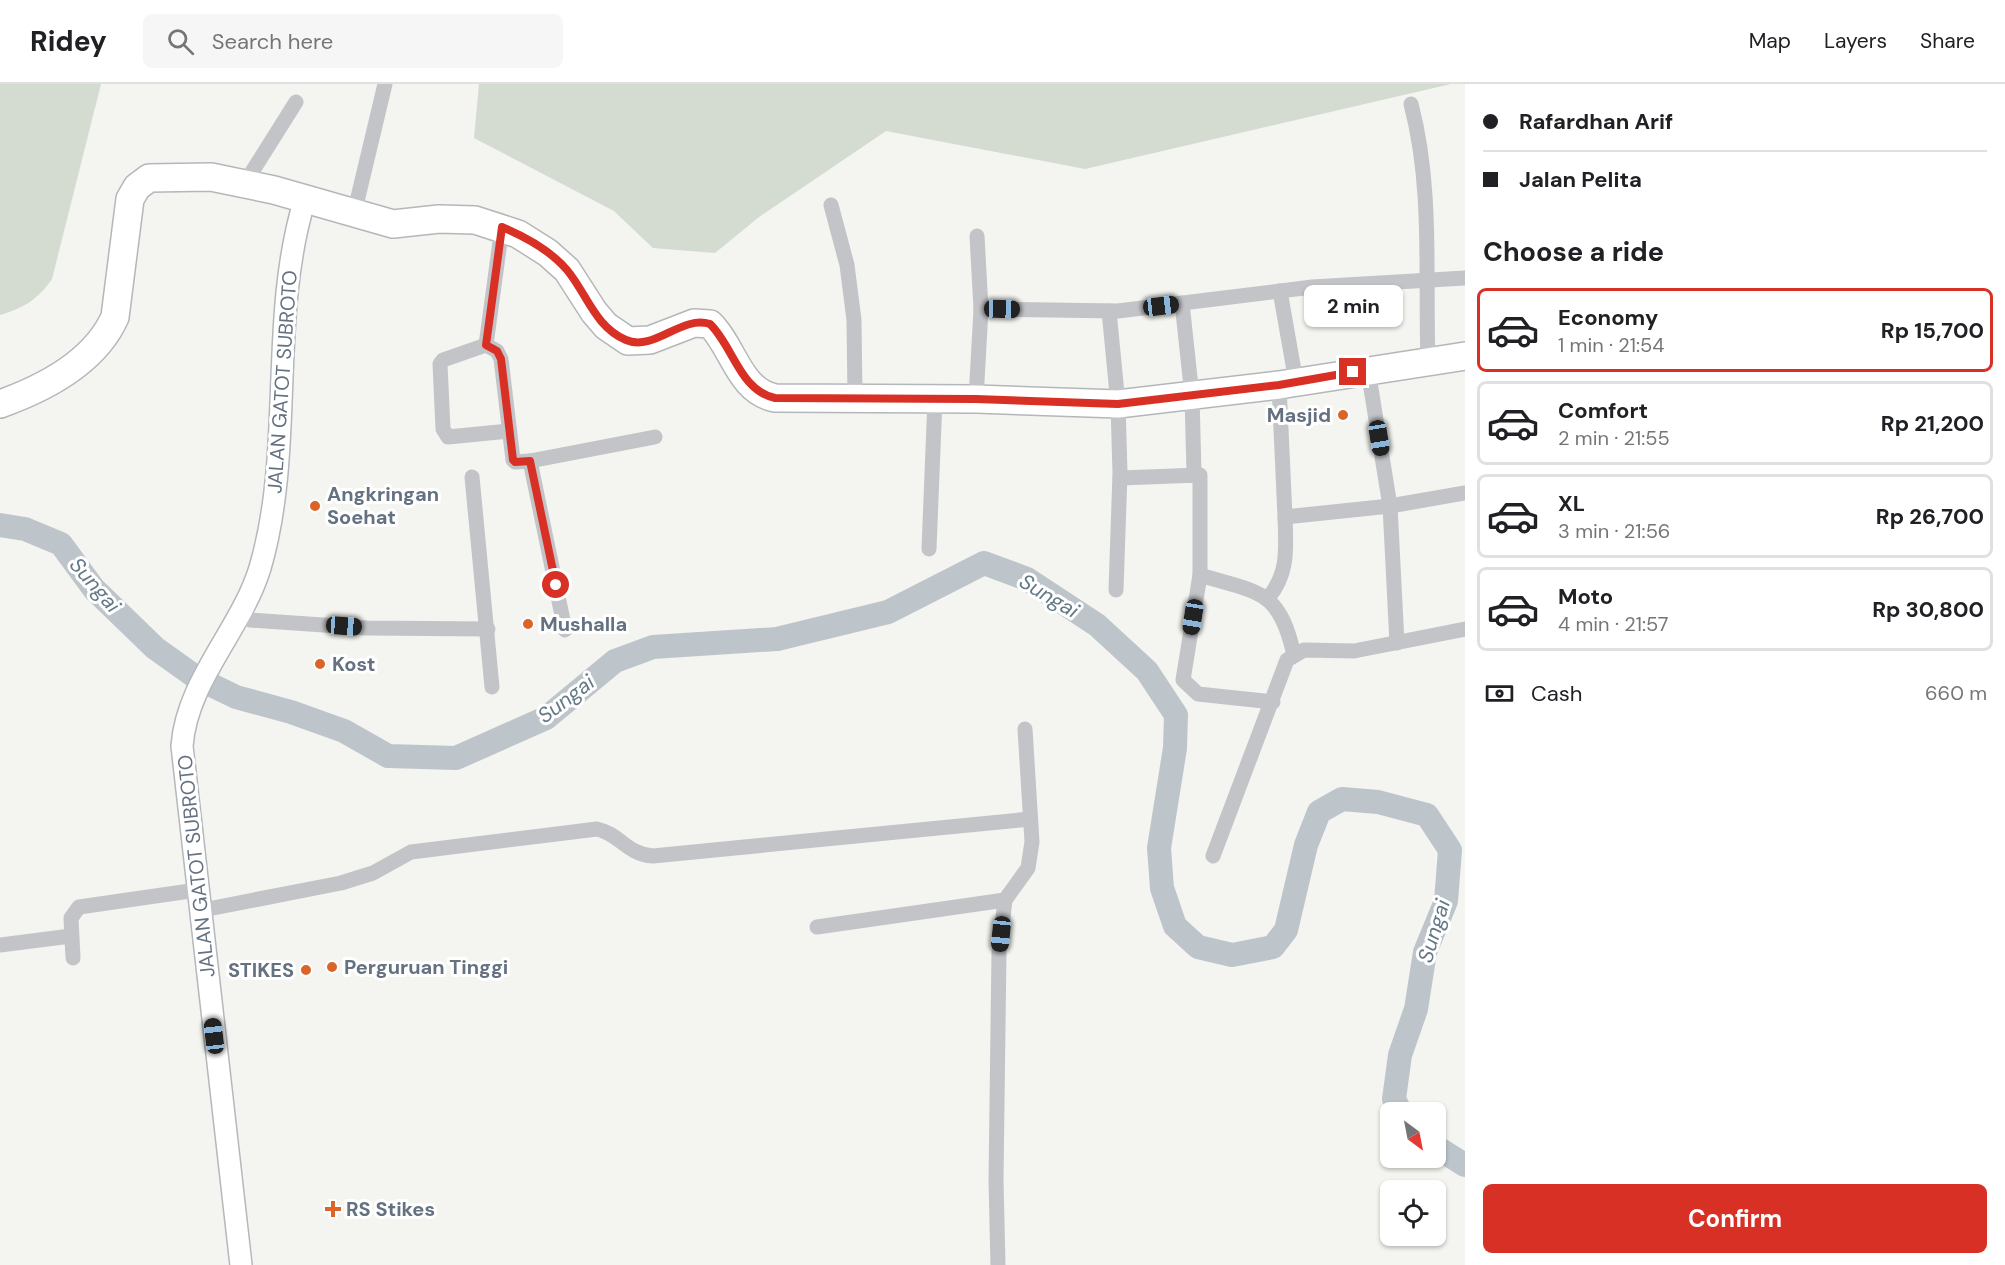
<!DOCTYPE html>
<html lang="en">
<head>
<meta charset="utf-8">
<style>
	:root { --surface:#fff; --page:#f6f6f6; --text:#202124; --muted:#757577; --line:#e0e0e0; --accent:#d93025 }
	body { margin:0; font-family:"DM Sans",sans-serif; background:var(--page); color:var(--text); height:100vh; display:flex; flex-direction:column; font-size:22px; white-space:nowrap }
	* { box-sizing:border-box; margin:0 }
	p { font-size:20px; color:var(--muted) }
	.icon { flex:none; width:33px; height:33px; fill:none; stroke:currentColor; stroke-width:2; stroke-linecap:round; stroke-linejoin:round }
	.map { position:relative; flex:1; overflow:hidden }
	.drawer { display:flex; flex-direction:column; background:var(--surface); width:540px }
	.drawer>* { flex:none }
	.hud { display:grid; align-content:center; height:132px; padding:0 18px; background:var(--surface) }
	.needle { width:39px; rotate:148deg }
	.controls { position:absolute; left:1380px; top:1018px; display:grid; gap:12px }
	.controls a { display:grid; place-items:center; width:66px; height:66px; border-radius:9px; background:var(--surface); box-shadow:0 2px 4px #0004; font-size:30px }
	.end { position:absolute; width:27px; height:27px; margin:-14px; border:8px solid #d93025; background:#fff; box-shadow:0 0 0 3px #fff }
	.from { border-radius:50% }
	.bubble { position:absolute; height:42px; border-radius:9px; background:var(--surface); box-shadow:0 2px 4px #0004; font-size:20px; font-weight:700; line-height:42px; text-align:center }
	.car { position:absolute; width:18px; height:36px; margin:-18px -9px; border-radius:8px; box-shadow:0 0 4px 2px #0007; background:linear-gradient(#222 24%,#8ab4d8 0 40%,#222 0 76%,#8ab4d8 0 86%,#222 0) }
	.hud b { display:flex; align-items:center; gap:21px; height:57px; font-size:22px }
	.hud b+b { border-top:2px solid var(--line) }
	.hud i { width:15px; height:15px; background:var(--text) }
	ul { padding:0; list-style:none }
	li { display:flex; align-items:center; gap:18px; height:84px; margin:0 12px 9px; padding:0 6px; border:3px solid var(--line); border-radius:9px }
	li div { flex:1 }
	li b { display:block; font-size:22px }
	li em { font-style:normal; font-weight:700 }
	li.current { border-color:var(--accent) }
	li>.icon { width:54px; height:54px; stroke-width:1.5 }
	h2 { padding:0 18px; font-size:27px; line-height:72px }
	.pay { display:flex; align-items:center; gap:15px; height:66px; padding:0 18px; font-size:22px }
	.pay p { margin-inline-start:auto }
	.action { display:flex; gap:12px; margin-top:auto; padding:12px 18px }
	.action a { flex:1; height:69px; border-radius:9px; background:var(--accent); color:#fff; font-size:24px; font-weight:700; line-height:69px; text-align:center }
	header { display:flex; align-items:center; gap:36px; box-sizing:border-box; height:84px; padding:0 30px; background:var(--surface); border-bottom:2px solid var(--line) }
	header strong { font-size:28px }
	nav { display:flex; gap:33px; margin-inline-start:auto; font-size:21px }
	.search { width:420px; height:54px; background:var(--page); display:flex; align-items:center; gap:15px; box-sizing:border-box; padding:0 21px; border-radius:9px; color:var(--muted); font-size:22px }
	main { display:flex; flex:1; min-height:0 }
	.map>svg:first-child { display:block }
	.green { fill:#d4dbd1 }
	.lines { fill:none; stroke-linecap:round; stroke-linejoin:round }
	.river { stroke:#bdc5cb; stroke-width:24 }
	.secondary-casing { stroke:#b4b8bc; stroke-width:24 }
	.highway-casing { stroke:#b4b7ba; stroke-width:30 }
	.street { stroke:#c2c4c8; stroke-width:15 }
	.secondary { stroke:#fff; stroke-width:21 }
	.highway { stroke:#fff; stroke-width:27 }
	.route { stroke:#d93025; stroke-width:8 }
	.poi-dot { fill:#db6429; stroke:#fff; stroke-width:2 }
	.labels { text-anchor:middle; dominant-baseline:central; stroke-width:6; stroke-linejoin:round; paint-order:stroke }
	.street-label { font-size:20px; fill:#647180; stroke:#fff }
	.poi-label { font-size:20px; font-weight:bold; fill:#647180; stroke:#fff; text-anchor:start }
	.water-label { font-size:21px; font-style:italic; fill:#647985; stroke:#fff }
</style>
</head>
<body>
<header>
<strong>Ridey</strong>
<div class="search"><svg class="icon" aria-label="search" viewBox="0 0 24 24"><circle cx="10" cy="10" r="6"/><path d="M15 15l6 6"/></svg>Search here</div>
<nav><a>Map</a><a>Layers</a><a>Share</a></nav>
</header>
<main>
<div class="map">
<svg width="1465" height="1181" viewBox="0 0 1465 1181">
	<rect width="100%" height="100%" fill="#f4f4f0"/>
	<g class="green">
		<path d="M 0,0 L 101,0 L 52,195 C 38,215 24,224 0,231 Z"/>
		<polygon points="479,0 1451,0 1085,85 886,47 759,133 715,169 653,164 614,127 474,54"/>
	</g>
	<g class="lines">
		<g class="river">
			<polyline points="0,441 25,445 61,460 94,505 155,564 197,594 236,613 291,628 344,647 388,672 456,674 546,634 615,577 653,563 777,555 888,528 984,479 1027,495 1097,541 1147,587 1176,631 1175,664 1159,764 1162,804 1175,842 1198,863 1232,871 1273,863 1286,846 1306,761 1319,728 1342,715 1378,718 1427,731 1450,766 1446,817 1425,868 1416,925 1400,971 1394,1015 1401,1029"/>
			<polyline points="1436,1063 1465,1081"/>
		</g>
		<defs>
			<path id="secondary" d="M 241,1181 L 182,662 C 187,596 241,546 260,484 C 295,365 268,234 305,115"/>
			<path id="highway" d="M 0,320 C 45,304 95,278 115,233 L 130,115 L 137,103 L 149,94 L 211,93 L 274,106 L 393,140 L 439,135 L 475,136 L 518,150 L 548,169 L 567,186 L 594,228 L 606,242 L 628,257 L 650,256 L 694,239 L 710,240 C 733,262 739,307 775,314 L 976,315 L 1118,320 L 1279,301 L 1465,272"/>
		</defs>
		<use href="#secondary" class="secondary-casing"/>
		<use href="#highway" class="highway-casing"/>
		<g class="street">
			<path d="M 1411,20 C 1433,103 1425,191 1428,277"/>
			<polyline points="245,99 296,18"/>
			<polyline points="831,121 847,181 854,236 855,313"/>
			<polyline points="354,130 385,0"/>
			<polyline points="502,143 486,261 497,267 501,275 513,376 515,378 530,377 655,353"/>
			<polyline points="977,152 981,225 1118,227 1312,203 1465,194"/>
			<polyline points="1280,207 1296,298"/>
			<polyline points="1182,219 1192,312 1194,390"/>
			<polyline points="1109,227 1118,320 1120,389 1116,506"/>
			<polyline points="486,261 443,276 440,280 443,345 448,353 509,347"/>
			<polyline points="1368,286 1390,422 1397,559"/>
			<polyline points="1279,301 1285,433 1390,422 1465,409"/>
			<polyline points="976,315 981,225"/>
			<polyline points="530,377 565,546"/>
			<polyline points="472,393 492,603"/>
			<polyline points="1120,394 1200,391 1200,491 1183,596 1198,610 1273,618"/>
			<polyline points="929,465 935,315"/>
			<path d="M 1200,491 C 1258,509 1279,504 1294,571"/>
			<path d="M 1268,514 C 1289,490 1286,463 1285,433"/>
			<polyline points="250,536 367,544 488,545"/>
			<polyline points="1213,772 1287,576 1304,566 1354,567 1465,545"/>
			<path d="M 208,825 L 341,799 L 373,789 L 411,768 L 597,745 C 620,750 626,770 653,772 L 1030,735"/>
			<polyline points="817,843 1005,816"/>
			<polyline points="0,861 71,852"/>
			<polyline points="73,874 71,834 79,823 197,806"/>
			<polyline points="998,1181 996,1096 999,868 1005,816 1028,784 1032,758 1025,645"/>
		</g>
		<use href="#secondary" class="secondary"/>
		<use href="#highway" class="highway"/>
	</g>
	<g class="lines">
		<path class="route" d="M 556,501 L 530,377 L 515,378 L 513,376 L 501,275 L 497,267 L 486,261 L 502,143 C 526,153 550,166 567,186 C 587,210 595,243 626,256 C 654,268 681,231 710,240 C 733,262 740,307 775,314 L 976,315 L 1118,320 L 1279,301 L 1353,288"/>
	</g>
	<g class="poi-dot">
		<circle cx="1343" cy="331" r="6"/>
		<circle cx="315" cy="422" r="6"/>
		<circle cx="528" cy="540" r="6"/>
		<circle cx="320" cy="580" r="6"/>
		<circle cx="332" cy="883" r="6"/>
		<circle cx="306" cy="886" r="6"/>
		<path d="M330 1116h6v6h6v6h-6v6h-6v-6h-6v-6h6z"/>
	</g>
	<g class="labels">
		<g class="street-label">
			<text transform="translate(282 298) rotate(-86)">JALAN GATOT SUBROTO</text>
			<text transform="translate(196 782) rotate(-96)">JALAN GATOT SUBROTO</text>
		</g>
		<g class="poi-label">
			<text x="1331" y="331" text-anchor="end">Masjid</text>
			<text x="327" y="410">Angkringan<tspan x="327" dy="23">Soehat</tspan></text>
			<text x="540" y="540">Mushalla</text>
			<text x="332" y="580">Kost</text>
			<text x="344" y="883">Perguruan Tinggi</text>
			<text x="294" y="886" text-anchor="end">STIKES</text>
			<text x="346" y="1125">RS Stikes</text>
		</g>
		<g class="water-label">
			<text transform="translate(95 501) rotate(49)">Sungai</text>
			<text transform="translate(1049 512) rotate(31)">Sungai</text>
			<text transform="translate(566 615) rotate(-37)">Sungai</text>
			<text transform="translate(1434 847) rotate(-73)">Sungai</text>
		</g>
	</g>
</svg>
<div class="controls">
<a><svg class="needle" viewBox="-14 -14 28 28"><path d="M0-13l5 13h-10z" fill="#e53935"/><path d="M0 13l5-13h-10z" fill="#757577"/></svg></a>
<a><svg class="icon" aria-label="locate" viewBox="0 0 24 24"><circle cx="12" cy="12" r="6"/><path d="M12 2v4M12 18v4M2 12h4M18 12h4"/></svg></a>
</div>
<i class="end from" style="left:556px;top:501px"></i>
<i class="end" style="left:1353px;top:288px"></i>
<div class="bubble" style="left:1304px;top:201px;width:99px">2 min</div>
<i class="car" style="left:1161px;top:222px;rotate:83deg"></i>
<i class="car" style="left:1002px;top:225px;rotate:91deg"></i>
<i class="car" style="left:1379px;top:354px;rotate:171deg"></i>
<i class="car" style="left:1193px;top:533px;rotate:189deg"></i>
<i class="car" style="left:344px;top:542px;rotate:94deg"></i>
<i class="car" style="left:1001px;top:850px;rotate:186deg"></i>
<i class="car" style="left:214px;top:952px;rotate:353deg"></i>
</div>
<section class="drawer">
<div class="hud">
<b><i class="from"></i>Rafardhan Arif</b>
<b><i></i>Jalan Pelita</b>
</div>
<h2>Choose a ride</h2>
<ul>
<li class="current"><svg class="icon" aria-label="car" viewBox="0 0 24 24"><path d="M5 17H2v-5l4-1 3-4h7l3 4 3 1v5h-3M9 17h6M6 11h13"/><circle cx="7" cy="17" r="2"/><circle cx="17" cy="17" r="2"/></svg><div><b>Economy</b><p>1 min · 21:54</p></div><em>Rp 15,700</em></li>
<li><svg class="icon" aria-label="car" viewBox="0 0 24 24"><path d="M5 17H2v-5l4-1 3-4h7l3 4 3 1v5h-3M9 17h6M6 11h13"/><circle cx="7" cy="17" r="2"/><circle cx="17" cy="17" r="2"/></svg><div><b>Comfort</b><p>2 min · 21:55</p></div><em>Rp 21,200</em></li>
<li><svg class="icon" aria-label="car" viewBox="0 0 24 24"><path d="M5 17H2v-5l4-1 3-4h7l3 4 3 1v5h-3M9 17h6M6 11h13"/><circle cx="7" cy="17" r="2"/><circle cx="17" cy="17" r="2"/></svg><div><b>XL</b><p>3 min · 21:56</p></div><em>Rp 26,700</em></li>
<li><svg class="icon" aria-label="car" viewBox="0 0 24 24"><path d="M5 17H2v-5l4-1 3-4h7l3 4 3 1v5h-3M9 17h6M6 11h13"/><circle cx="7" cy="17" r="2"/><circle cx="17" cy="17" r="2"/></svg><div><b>Moto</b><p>4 min · 21:57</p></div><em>Rp 30,800</em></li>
</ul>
<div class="pay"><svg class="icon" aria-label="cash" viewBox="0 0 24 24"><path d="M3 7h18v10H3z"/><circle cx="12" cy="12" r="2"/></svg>Cash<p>660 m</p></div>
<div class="action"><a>Confirm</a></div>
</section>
</main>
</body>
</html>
